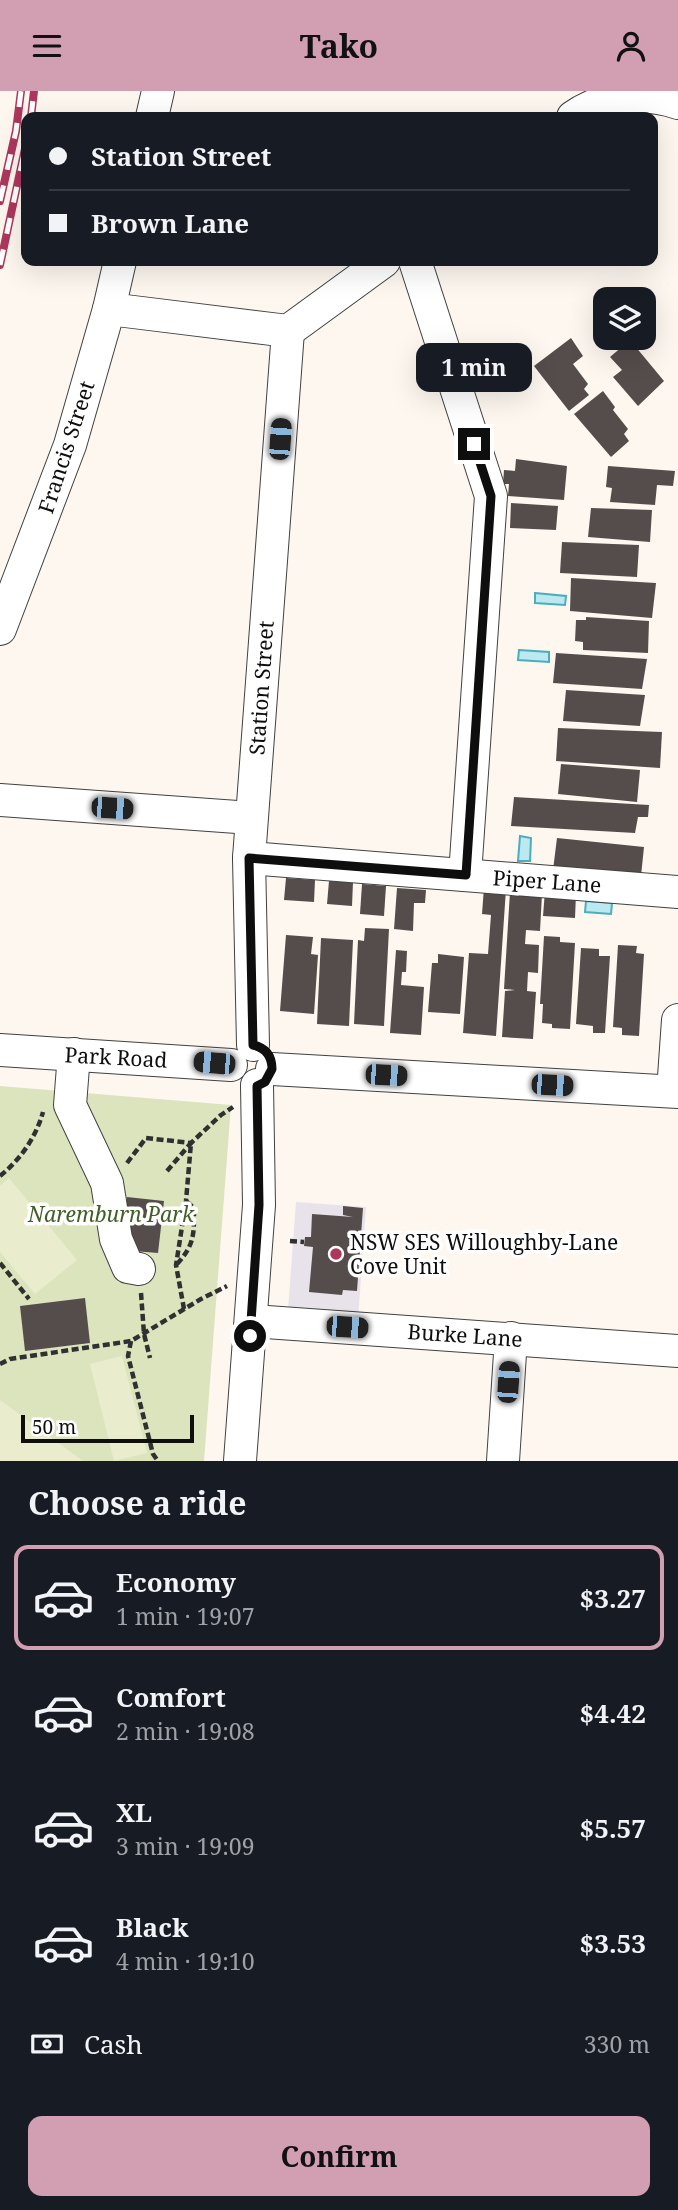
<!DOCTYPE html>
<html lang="en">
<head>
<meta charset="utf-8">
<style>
	:root { --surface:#171b24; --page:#242831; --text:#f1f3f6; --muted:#9ea1a6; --line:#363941; --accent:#d29eb1 }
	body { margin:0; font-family:"Noto Serif",serif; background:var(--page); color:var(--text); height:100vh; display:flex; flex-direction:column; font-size:26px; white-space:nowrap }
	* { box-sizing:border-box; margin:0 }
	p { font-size:23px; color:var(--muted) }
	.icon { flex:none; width:38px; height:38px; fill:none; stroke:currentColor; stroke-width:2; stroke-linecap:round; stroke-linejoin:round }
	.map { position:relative; height:1370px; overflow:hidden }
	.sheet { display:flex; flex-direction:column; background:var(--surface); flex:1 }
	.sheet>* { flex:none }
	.hud { position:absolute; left:21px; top:21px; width:637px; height:154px; border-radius:14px; box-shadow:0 7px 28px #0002; display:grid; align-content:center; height:154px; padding:0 28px; background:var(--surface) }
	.controls { position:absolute; left:593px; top:196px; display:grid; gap:14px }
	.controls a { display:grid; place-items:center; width:63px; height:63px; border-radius:14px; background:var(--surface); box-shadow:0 7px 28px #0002; font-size:35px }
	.scale { position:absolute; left:21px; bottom:18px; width:173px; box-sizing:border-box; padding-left:7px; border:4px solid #0e0e0e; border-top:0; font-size:19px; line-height:24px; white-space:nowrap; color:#0e0e0e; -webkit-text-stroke:5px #fff; paint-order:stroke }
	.end { position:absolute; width:32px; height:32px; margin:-16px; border:9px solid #0e0e0e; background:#fff; box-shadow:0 0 0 4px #fff }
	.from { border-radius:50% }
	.bubble { position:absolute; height:49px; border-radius:14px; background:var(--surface); box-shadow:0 7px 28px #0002; font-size:23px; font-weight:700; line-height:49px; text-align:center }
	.car { position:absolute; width:21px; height:42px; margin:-21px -10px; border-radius:9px; box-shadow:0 0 5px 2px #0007; background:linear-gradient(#222 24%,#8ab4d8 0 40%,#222 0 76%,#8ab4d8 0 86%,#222 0) }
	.hud b { display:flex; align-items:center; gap:24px; height:66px; font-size:26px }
	.hud b+b { border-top:2px solid var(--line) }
	.hud i { width:18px; height:18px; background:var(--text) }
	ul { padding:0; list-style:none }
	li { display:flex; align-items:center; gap:21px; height:105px; margin:0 14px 10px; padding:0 14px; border:4px solid transparent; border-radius:14px }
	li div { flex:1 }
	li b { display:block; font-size:26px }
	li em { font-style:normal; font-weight:700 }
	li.active { border-color:var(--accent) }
	li>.icon { width:63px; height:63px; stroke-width:1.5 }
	h2 { padding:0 28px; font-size:32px; line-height:84px }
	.pay { display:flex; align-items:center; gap:18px; height:77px; padding:0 28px; font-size:26px }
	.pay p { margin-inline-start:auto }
	.action { display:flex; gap:14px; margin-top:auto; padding:14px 28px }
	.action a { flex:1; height:80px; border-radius:14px; background:var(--accent); color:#111; font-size:28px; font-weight:700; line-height:80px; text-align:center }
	header { display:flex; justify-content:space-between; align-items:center; height:91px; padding:0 28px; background:var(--accent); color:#111; font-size:32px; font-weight:700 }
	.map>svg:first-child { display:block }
	.industrial { fill:#e8e3eb }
	.green { fill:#dce4be }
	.pitch { fill:#eaecce }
	.water { fill:#bbe9ef; stroke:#4baebd; stroke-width:2 }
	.building { fill:#554d4b }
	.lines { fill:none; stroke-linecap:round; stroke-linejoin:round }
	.minor-casing { stroke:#414141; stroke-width:34 }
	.path { stroke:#303030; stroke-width:4.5; stroke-dasharray:7 3.5; stroke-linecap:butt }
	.minor { stroke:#fff; stroke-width:32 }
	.rail-casing { stroke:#ad375c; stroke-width:8 }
	.rail { stroke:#fff; stroke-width:5; stroke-dasharray:16; stroke-linecap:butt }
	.route { stroke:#0e0e0e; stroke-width:9 }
	.poi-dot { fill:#ad375c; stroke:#fff; stroke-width:2.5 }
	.labels { text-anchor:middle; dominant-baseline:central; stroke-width:7; stroke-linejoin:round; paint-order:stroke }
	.street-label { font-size:21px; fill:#0e0e0e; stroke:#fff }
	.park-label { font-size:21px; font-style:italic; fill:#415e26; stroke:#fff }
	.poi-label { font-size:21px; fill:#0e0e0e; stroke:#fff; text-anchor:start }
</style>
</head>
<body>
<header><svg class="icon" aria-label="menu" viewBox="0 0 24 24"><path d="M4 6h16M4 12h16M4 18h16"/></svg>Tako<svg class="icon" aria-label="person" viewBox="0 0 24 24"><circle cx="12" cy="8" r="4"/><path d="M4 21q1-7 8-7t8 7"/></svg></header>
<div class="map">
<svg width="678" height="1370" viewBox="0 0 678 1370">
	<rect width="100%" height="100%" fill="#fdf7f0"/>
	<polygon class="industrial" points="296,1111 366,1116 358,1229 288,1219"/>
	<polygon class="green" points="0,995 231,1014 204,1370 0,1370"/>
	<g class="pitch">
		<polygon points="9,1087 77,1169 35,1203 0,1161 0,1095"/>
		<polygon points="122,1265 147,1362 114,1370 90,1273"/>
		<polygon points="0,1309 83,1370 0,1370"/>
	</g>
	<g class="water">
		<polygon points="535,502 566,505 565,514 535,512"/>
		<polygon points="519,559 549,561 549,571 518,569"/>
		<polygon points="520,745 531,747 530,770 518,770"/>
		<polygon points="586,810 612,812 611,823 585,821"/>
	</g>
	<g class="building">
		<polygon points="571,247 583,265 573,273 588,293 584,298 589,304 569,320 534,275"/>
		<polygon points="630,249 664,290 638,315 613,286 622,279 610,266"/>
		<polygon points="603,300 615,316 613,319 628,338 624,343 629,350 611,366 574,323"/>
		<polygon points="516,368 567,375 564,409 508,405 509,393 503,393 504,379 515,380"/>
		<polygon points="608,375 675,380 673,395 657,394 655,414 610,411 612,397 606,396"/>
		<polygon points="511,412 558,415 556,439 510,437"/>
		<polygon points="591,417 652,419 650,451 588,446"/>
		<polygon points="562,451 639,454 637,486 560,482"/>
		<polygon points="571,487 656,492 652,527 570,520"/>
		<polygon points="586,526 649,530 648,562 583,559 583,551 575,550 576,529 586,529"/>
		<polygon points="556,562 647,568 642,598 553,592"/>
		<polygon points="566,599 645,604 640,635 563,630"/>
		<polygon points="558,637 662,641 660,677 556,670"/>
		<polygon points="561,673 640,679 637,711 558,703"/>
		<polygon points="514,706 649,714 648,726 638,726 635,742 511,735"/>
		<polygon points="557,747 644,756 641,785 553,779"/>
		<polygon points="286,787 315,789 314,811 284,809"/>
		<polygon points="329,790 353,791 352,815 327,813"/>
		<polygon points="362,793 386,795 384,825 360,823"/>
		<polygon points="484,796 506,798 496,945 463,942 469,862 488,863 491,824 482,823"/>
		<polygon points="397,797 426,799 425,812 414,812 413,840 394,838"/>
		<polygon points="545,800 576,803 575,827 543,825"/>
		<polygon points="510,801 542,803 540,840 526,839 525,853 539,854 538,882 528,881 527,900 536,901 533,948 502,946 505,900 515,899 504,898"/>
		<polygon points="365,837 389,838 384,935 354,933 358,849 364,850"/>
		<polygon points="286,844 313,846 311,863 318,864 314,923 280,920"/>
		<polygon points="544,845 560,846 560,851 575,852 570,938 552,937 552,933 542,932 543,913 540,913"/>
		<polygon points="321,847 353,849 349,935 317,933"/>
		<polygon points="618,854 637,855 636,862 644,863 639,945 622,944 622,937 613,936"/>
		<polygon points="581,857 599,858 599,865 610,865 605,942 593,942 593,935 576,933"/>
		<polygon points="396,859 407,860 406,881 402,881 401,894 424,896 421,944 390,942"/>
		<polygon points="438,863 464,866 460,923 428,921 432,872 438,872"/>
		<polygon points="127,1106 164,1110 158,1162 121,1159"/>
		<polygon points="343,1115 363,1117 357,1200 343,1199 342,1204 309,1201 313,1156 304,1155 305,1146 311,1146 312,1123 353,1126 343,1124"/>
		<polygon points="85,1207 90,1252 25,1260 20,1215"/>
	</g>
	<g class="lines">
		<defs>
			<g id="minor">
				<polyline points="152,26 158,0"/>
				<path d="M 573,26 C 603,5 643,0 678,12"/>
				<polyline points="415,170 491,405 465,784"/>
				<polyline points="109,218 288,240 384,170"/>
				<polyline points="0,538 70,354 109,218 120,170"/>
				<polyline points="0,709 251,727"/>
				<polyline points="249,767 678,801"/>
				<polyline points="253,954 249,767 288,240"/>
				<polyline points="0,959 231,974"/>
				<polyline points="74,963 70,1014 107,1092 116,1148 128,1176 139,1178"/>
				<polyline points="272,978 678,1001"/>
				<polyline points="673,1000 678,929"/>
				<polyline points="252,1230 678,1260"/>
				<polyline points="240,1370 259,1114 257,994"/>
				<polyline points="503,1370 511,1247"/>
			</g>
		</defs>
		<use href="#minor" class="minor-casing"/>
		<g class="path">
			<polyline points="127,1072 146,1047 191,1052 221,1024 233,1016"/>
			<polyline points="167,1080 191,1052"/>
			<path d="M 0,1085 C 21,1068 36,1046 43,1021"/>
			<polyline points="290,1150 304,1151"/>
			<polyline points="0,1172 29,1208"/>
			<path d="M 177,1173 C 195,1153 194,1143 194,1117 L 186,1110"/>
			<polyline points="141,1202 144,1243 150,1267"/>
			<polyline points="184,1218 176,1174 186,1110 191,1052"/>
			<polyline points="131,1250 128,1265 153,1363 158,1370"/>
			<polyline points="0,1273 10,1268 131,1250 201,1208 227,1195"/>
		</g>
		<use href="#minor" class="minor"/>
		<defs>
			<g id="rail">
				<polyline points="31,26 34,0"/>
				<polyline points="0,110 16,40 21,0"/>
				<polyline points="0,174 26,53"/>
			</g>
		</defs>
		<use href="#rail" class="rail-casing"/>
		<use href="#rail" class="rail"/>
	</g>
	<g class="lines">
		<path class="route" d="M 250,1245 L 259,1114 L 257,995 L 265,991 L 272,978 C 272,965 266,957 253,954 L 249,767 L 466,784 L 491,405 L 474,353"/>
	</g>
	<circle class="poi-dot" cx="336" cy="1163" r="7"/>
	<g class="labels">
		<g class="street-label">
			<text transform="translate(66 356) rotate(-72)">Francis Street</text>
			<text transform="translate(261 597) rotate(-86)">Station Street</text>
			<text transform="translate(547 790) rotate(4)">Piper Lane</text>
			<text transform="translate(116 966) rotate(3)">Park Road</text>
			<text transform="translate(465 1244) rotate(4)">Burke Lane</text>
		</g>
		<g class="park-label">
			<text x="111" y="1123">Naremburn Park</text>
		</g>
		<g class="poi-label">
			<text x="350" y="1151">NSW SES Willoughby-Lane<tspan x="350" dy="24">Cove Unit</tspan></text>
		</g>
	</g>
</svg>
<div class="controls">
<a><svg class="icon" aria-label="layers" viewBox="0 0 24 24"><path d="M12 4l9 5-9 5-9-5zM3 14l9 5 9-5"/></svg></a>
</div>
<div class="scale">50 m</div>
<i class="end from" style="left:250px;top:1245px"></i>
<i class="end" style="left:474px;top:353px"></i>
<div class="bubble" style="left:416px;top:252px;width:116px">1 min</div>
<i class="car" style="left:280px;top:348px;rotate:4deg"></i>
<i class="car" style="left:112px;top:717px;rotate:94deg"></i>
<i class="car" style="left:214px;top:972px;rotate:275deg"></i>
<i class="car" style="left:386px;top:984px;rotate:93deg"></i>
<i class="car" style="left:552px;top:994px;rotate:93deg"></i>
<i class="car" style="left:347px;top:1236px;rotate:94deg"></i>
<i class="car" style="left:508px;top:1291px;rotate:4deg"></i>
<div class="hud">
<b><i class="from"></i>Station Street</b>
<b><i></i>Brown Lane</b>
</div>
</div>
<section class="sheet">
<h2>Choose a ride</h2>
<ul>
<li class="active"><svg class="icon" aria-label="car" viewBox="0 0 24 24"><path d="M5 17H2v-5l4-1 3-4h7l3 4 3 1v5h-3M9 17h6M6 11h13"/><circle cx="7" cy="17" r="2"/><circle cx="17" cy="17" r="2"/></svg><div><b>Economy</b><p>1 min · 19:07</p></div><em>$3.27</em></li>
<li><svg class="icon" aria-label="car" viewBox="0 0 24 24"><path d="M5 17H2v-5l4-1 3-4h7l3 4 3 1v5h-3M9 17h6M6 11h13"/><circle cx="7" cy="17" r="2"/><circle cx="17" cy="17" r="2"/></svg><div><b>Comfort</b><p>2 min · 19:08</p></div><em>$4.42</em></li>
<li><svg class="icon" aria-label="car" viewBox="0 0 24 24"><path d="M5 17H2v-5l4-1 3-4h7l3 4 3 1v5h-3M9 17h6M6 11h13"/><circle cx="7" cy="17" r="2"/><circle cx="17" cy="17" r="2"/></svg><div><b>XL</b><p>3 min · 19:09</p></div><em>$5.57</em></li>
<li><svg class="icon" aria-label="car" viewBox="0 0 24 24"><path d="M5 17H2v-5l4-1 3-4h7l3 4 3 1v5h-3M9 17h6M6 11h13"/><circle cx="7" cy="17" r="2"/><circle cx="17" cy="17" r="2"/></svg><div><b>Black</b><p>4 min · 19:10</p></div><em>$3.53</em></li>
</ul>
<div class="pay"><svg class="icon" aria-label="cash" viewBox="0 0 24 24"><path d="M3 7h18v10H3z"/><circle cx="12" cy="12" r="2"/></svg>Cash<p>330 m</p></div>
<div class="action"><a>Confirm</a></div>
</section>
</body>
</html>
